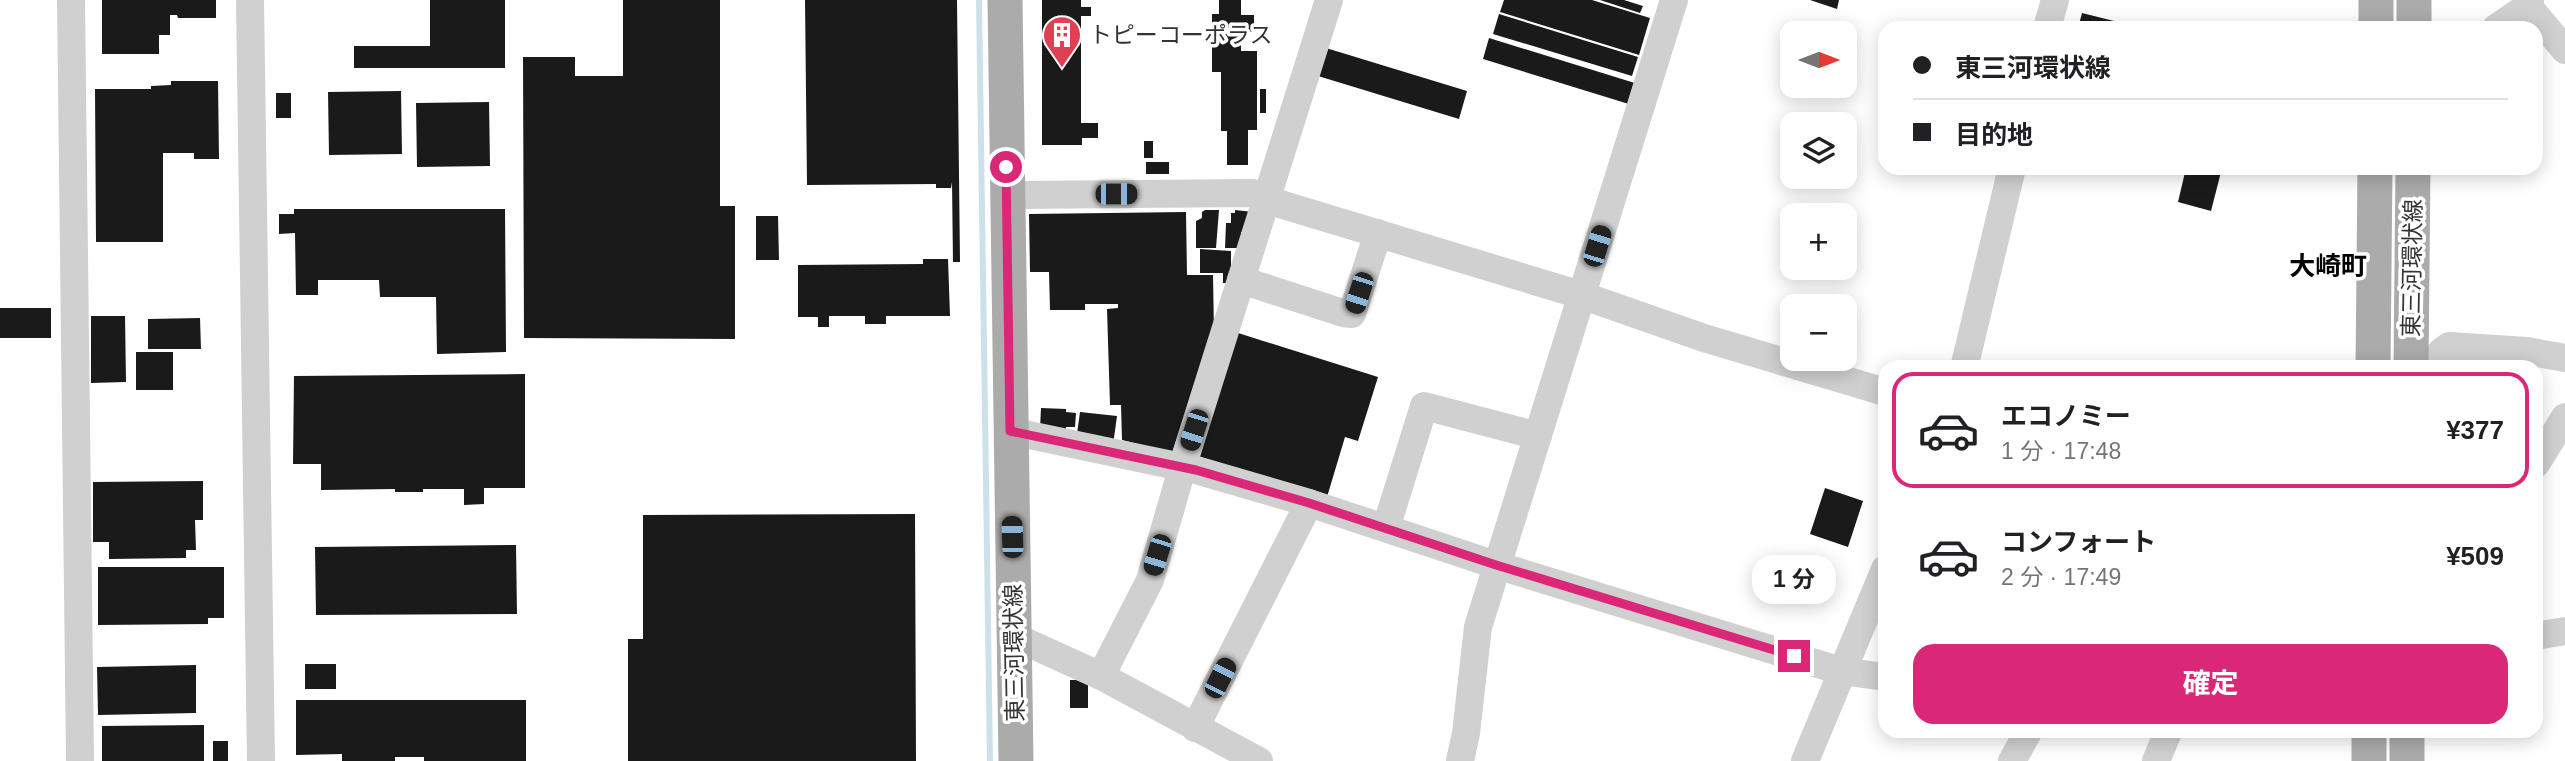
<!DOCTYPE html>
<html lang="ja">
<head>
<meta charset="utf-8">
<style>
	:root { --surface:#fff; --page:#f2f2f2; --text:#202124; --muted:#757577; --line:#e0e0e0; --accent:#db2777 }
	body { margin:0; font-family:Helvetica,"Noto Sans JP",sans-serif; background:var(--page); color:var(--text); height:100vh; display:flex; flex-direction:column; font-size:26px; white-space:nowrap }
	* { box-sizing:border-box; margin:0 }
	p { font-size:23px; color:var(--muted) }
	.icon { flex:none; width:38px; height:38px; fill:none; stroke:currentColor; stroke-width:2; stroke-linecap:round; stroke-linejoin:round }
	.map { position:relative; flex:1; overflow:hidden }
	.sheet { position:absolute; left:1878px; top:360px; width:665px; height:378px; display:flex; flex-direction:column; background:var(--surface); border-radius:21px; box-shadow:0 4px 18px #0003 }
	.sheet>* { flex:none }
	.hud { position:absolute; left:1878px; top:21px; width:665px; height:154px; border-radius:21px; box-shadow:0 4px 18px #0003; display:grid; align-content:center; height:154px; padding:0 35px; background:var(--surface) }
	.needle { width:46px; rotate:90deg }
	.controls { position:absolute; left:1780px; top:21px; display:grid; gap:14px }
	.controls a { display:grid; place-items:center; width:77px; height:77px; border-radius:14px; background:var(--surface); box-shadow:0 4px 18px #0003; font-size:35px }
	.end { position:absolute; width:32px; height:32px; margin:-16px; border:9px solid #db2777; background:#fff; box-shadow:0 0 0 4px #fff }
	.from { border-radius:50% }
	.bubble { position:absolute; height:49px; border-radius:21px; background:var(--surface); box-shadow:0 4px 18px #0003; font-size:23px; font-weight:700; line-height:49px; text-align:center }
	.car { position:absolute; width:21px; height:42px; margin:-21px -10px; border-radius:9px; box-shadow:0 0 5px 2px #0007; background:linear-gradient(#222 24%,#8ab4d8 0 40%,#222 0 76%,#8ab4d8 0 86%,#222 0) }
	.hud b { display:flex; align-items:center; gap:24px; height:66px; font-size:26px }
	.hud b+b { border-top:2px solid var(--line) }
	.hud i { width:18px; height:18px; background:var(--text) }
	ul { padding:12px 0 0; list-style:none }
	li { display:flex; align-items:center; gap:21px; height:116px; margin:0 14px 10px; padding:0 21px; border:4px solid transparent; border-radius:21px }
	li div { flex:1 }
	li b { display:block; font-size:26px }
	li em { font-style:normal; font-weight:700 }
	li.current { border-color:var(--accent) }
	li>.icon { width:63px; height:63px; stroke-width:1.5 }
	.cta { display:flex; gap:14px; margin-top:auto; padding:14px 35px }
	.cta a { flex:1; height:80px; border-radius:21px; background:var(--accent); color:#fff; font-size:28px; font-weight:700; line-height:80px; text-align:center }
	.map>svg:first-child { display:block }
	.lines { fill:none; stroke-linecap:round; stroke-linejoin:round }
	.stream { stroke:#cde1eb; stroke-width:6 }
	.building { fill:#1a1a1a }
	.minor { stroke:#d0d0d0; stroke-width:28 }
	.major { stroke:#ababab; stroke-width:35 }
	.route { stroke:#db2777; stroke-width:9 }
	.labels { text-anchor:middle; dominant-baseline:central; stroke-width:7; stroke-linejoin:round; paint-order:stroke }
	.poi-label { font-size:23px; fill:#333; stroke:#fff; text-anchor:start }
	.street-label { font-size:23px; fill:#333; stroke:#fff }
	.quarter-label { font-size:26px; font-weight:bold; fill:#000; stroke:#fff }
</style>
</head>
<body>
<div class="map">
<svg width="2565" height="761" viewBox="0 0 2565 761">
	<rect width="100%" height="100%" fill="#fff"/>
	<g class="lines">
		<polyline class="stream" points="979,0 990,761"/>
	</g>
	<g class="building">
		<polygon points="102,0 216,0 216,18 178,18 177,15 170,15 170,35 159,35 159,54 102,54"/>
		<polygon points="430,0 505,0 505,68 354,68 354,46 430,46"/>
		<polygon points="623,0 720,0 720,206 735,206 735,339 524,338 523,57 575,57 575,76 623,76"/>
		<polygon points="805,0 957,0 960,262 953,262 952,182 951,188 936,188 936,184 807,185"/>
		<polygon points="1042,0 1081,0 1081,7 1091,7 1091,16 1081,16 1081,123 1098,123 1098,138 1082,138 1082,145 1042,145"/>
		<polygon points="1219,0 1241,0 1241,15 1254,15 1254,32 1241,32 1241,51 1257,51 1257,130 1248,130 1248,165 1227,165 1227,131 1221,131 1221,72 1212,72 1212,14 1219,14"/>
		<polygon points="1504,0 1592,0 1650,18 1639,55 1500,12"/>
		<polygon points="1600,0 1624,0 1643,6 1640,13"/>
		<polygon points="1810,0 1839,0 1837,9"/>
		<polygon points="2082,13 2138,27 2138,28 2078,28"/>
		<polygon points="1499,14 1638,57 1632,76 1493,34"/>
		<polygon points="1489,38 1638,84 1632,105 1483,59"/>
		<polygon points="1326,48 1467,91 1459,119 1318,76"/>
		<polygon points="171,81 218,81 219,159 194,159 194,153 163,153 163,242 96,242 95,89 151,89 151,86 171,85"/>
		<rect x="1260" y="89" width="6" height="24"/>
		<polygon points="401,91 402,154 329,155 328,92"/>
		<rect x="276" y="93" width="15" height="25"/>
		<polygon points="489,102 490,166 417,167 416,103"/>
		<rect x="1144" y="141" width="9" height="17"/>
		<rect x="1146" y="162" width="23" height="12"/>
		<polygon points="2186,168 2222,168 2211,211 2178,202"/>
		<polygon points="294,209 505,209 506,352 437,354 436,297 380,297 379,280 318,280 318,295 296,295 295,233 279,234 279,214 294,214"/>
		<polygon points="1205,210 1219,210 1216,248 1196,248 1196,221 1202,218 1202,212"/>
		<polygon points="1235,210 1253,212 1246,232 1241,232 1241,248 1225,248 1226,223 1231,223 1231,213 1235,213"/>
		<polygon points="1186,212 1187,275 1213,275 1214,332 1172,453 1122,440 1121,405 1110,405 1107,309 1118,308 1118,304 1085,304 1085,310 1050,310 1049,272 1030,272 1029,214"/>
		<polygon points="756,216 778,216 779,260 756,260"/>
		<polygon points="1200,249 1231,251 1231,283 1223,283 1223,273 1200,273"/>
		<polygon points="923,259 948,259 950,316 886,316 886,324 865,324 865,316 829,316 829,327 818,327 818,317 798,317 798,265 923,264"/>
		<rect x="0" y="308" width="51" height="30"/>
		<polygon points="91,316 125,316 126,382 91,383"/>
		<polygon points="200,318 201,349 148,349 148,319"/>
		<polygon points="1235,332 1378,377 1358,441 1345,437 1327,497 1197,456"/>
		<rect x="136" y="352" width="37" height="38"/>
		<polygon points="525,374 525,488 484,488 484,504 464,505 464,489 423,489 423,492 395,492 395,489 321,490 321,464 293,464 294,376"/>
		<polygon points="1041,408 1066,409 1066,412 1076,413 1075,427 1066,427 1066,430 1040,429"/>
		<polygon points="1080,412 1117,416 1113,445 1077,434"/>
		<polygon points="203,481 203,520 195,520 196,550 186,550 186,558 109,559 109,542 93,542 93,482"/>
		<polygon points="1825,488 1863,501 1848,547 1810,534"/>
		<polygon points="915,514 916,761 628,761 628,639 643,639 643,515"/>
		<polygon points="516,545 517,614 316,615 315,547"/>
		<polygon points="98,567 224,567 224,618 208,618 208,624 98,625"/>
		<rect x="305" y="664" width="31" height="25"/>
		<polygon points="196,665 196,713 98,715 97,667"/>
		<rect x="1070" y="680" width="18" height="28"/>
		<polygon points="296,700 526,700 526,761 424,761 424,757 395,757 395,761 342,761 342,754 296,755"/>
		<polygon points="204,725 204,761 102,761 102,726"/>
		<rect x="213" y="741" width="15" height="20"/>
	</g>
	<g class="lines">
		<g class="minor">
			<polyline points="71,0 80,761"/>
			<polyline points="250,0 261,761"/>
			<polyline points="2528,6 2565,50"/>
			<polyline points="2047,28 2055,0"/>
			<polyline points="2496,28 2528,6 2530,0"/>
			<polyline points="1006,195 1253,193 1280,204 1581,295 1704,338 1885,392"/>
			<polyline points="1241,280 1343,313 1352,314 1378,233"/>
			<polyline points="1964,368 2012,168"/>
			<polyline points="2441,368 2441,352 2449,346 2527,351 2565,358"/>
			<polyline points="1010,431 1196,470 1309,503 1496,565 1841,671 1885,677"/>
			<polyline points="2536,464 2565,417"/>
			<polyline points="1386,528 1424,406 1538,436"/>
			<polyline points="2536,636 2565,631"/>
			<polyline points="1015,637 1101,676 1259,761"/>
			<polyline points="1101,676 1150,580 1186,455 1329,0"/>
			<polyline points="1195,728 1309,503"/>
			<polyline points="1460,761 1466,733 1478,627 1674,0"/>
			<polyline points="1805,761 1885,569"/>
			<polyline points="2012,761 2028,732"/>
			<polyline points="2156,761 2168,732"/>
		</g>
		<g class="major">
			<polyline points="1005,0 1016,761"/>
			<polyline points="2376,28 2376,0"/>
			<polyline points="2414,28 2414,0"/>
			<polyline points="2373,368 2375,168"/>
			<polyline points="2411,368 2413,168"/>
			<polyline points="2369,761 2369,732"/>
			<polyline points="2407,761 2407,732"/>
		</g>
	</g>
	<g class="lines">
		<polyline class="route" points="1006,167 1010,431 1196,470 1309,503 1496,565 1794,656"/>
	</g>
	<defs>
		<symbol id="building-pin" viewBox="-11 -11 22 30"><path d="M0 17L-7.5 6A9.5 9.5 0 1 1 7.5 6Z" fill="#de4154" stroke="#fff"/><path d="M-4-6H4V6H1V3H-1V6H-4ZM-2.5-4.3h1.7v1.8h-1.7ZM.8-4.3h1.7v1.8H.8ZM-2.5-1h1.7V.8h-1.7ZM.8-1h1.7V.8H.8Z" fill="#fff"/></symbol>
	</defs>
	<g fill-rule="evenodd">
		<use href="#building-pin" x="1040" y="13" width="44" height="60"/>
	</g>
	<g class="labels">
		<g class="poi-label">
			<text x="1089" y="35">トピーコーポラス</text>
		</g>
		<g class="street-label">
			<text transform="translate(2412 268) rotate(-89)">東三河環状線</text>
			<text transform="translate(1014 653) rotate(-91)">東三河環状線</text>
		</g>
		<g class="quarter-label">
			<text x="2328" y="266">大崎町</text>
		</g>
	</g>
</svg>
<div class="controls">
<a><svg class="needle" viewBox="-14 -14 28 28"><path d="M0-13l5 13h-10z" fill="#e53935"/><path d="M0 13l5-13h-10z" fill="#757577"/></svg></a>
<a><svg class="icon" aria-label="layers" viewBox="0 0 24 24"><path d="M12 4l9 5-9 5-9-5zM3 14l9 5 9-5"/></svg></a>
<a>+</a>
<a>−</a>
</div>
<i class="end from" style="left:1006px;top:167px"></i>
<i class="end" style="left:1794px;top:656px"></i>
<div class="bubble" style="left:1752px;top:555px;width:84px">1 分</div>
<i class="car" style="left:1116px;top:194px;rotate:90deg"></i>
<i class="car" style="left:1597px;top:246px;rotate:17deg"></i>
<i class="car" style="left:1359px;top:293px;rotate:198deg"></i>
<i class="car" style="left:1194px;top:430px;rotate:198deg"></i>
<i class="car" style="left:1012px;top:537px;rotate:358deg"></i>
<i class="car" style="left:1157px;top:555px;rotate:197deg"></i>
<i class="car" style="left:1220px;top:678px;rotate:27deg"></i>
<div class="hud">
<b><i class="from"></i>東三河環状線</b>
<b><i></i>目的地</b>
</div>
<section class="sheet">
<ul>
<li class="current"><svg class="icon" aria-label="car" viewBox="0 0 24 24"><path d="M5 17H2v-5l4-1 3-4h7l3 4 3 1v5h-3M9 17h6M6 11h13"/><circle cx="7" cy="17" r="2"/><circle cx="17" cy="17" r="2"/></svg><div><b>エコノミー</b><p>1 分 · 17:48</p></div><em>¥377</em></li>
<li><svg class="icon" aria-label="car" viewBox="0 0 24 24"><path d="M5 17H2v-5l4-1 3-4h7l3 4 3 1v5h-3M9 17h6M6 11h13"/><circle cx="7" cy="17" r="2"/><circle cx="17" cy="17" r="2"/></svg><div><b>コンフォート</b><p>2 分 · 17:49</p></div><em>¥509</em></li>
</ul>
<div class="cta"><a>確定</a></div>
</section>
</div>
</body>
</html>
